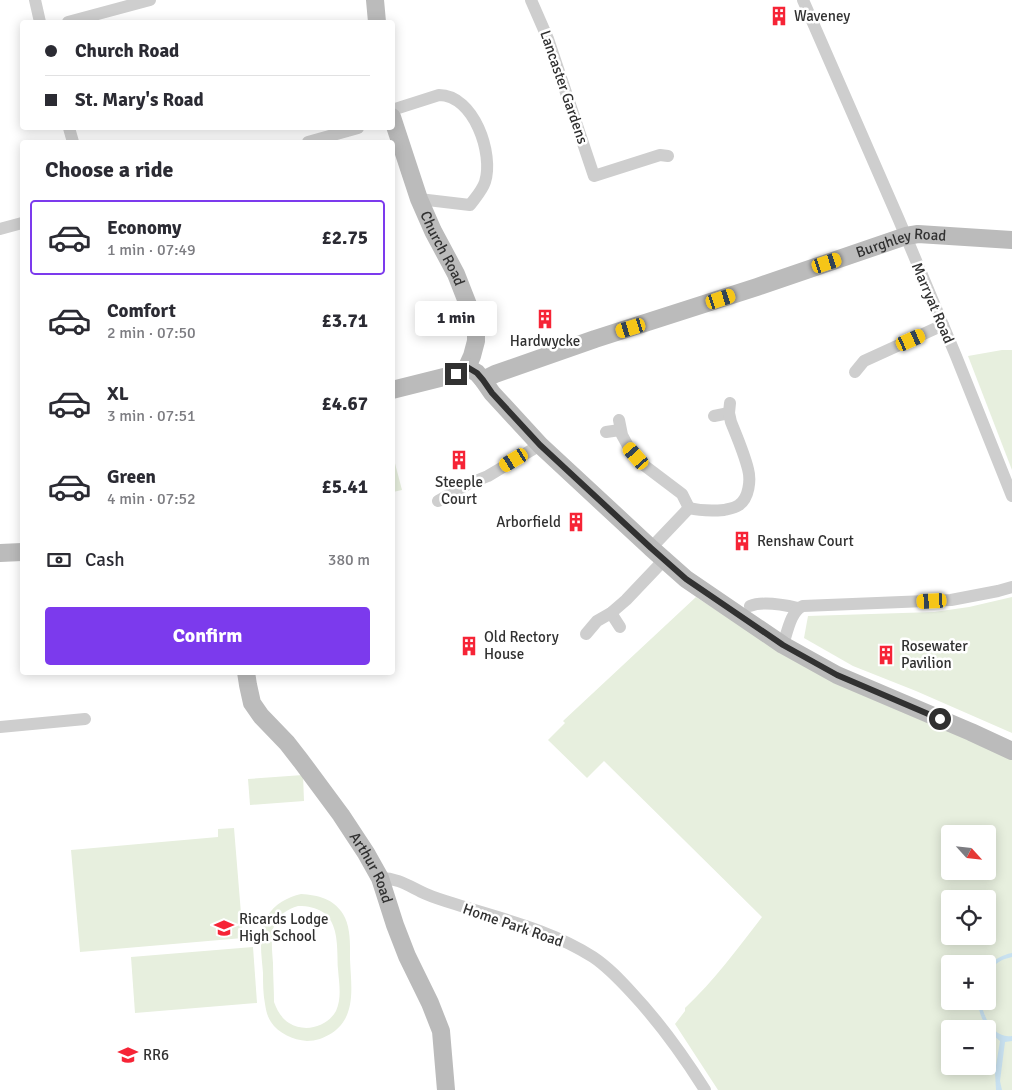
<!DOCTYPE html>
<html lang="en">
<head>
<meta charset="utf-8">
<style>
	:root { --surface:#fff; --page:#f7f7f7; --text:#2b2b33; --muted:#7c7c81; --line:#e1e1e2; --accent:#7c3aed }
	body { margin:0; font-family:Signika,sans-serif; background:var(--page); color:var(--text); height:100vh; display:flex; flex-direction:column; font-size:19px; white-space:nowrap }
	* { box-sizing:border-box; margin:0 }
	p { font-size:16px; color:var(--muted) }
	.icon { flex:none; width:28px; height:28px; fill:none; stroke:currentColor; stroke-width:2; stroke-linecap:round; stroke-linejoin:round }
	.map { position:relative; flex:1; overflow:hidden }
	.details { position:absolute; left:20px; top:140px; width:375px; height:535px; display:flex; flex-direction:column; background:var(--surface); border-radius:5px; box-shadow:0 2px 12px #0003 }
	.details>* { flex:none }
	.hud { position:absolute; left:20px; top:20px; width:375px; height:110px; border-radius:5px; box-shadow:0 2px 12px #0003; display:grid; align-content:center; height:110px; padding:0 25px; background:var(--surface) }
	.needle { width:32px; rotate:117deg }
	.fabs { position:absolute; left:941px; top:825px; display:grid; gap:10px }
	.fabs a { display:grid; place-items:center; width:55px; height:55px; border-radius:5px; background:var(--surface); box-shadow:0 2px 12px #0003; font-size:25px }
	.end { position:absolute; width:22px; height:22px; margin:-11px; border:6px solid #313131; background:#fff; box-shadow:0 0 0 2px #fff }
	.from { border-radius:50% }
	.bubble { position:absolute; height:35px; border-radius:5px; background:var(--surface); box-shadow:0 2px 12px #0003; font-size:16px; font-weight:700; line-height:35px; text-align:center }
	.car { position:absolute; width:15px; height:30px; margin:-15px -8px; border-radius:6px; box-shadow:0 0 4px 1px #0007; background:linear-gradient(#f5c518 24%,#345 0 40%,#f5c518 0 76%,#345 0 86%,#f5c518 0) }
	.hud b { display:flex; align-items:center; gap:18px; height:48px; font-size:19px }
	.hud b+b { border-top:1px solid var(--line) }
	.hud i { width:12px; height:12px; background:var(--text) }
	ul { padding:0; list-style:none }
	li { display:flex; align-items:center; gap:15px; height:75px; margin:0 10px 8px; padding:0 15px; border:2px solid transparent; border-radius:5px }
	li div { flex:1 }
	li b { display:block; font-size:19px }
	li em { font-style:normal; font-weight:700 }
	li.on { border-color:var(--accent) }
	li>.icon { width:45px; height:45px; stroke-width:1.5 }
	h2 { padding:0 25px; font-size:22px; line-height:60px }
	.pay { display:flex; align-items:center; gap:12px; height:55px; padding:0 25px; font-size:19px }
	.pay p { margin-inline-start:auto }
	.primary-button { display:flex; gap:10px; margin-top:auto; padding:10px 25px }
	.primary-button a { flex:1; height:58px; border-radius:5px; background:var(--accent); color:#fff; font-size:20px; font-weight:700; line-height:58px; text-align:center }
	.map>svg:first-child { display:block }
	.green { fill:#e7efde; fill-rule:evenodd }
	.water { fill:#c8e1f0 }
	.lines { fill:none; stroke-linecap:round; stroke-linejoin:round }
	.street { stroke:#cecece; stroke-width:12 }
	.secondary { stroke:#bbb; stroke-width:18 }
	.route { stroke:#313131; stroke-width:6 }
	.labels { text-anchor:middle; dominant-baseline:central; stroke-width:5; stroke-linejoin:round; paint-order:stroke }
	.poi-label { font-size:15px; fill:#313131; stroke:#fff; text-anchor:start }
	.street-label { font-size:15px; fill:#313131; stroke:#fff }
</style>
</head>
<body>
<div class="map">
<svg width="1012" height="1090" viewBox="0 0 1012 1090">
	<rect width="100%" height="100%" fill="#fff"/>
	<g class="green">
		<polygon points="1002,350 1012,350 1012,470 968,356"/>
		<polygon points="392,452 402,490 393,492 392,492"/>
		<path d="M 696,597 L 744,628 L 1012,759 L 1012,1090 L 718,1090 L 675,1024 L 685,1011 L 685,1008 C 714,981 738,948 762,917 L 604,761 L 587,778 L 548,740 L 565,723 L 563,721 ZM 950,834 L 988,834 L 988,871 L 950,871 ZM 950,899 L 988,899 L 988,936 L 950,936 ZM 950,964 L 988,964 L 988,1001 L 950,1001 ZM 950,1029 L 988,1029 L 988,1066 L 950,1066 Z"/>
		<polygon points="1012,597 1012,733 916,691 853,666 804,638 808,616 934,612 969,607"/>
		<polygon points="303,775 304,801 250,805 248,779"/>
		<polygon points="234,828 243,938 80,952 71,850 218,837 218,829"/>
		<path d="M 301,894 C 318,895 334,899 343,914 C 351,927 350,945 350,959 C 351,986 357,1016 332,1033 C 324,1038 316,1041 307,1041 C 293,1040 278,1033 271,1022 C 267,1016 266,1010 265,1004 C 263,994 263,983 263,973 C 262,959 259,942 263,928 C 264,924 265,920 267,917 C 274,904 288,897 301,894 ZM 298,906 C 340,906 337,938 338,969 C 339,983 342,998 336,1011 C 327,1027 305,1033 289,1023 C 281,1018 277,1010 274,1002 C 274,989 273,976 273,963 C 271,937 268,915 298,906 Z"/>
		<polygon points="253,947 257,1003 135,1013 131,957"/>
	</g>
	<g class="water">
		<path d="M 1012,953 L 1012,957 C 1002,959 993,964 988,973 L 988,966 C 995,959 1002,955 1012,953 Z"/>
		<path d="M 978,1001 L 981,1001 C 983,1017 994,1039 1012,1036 L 1012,1041 L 1005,1042 L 1000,1081 L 1002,1090 L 996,1090 L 995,1072 L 1000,1041 C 987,1030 979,1018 978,1001 Z"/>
	</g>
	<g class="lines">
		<g class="street">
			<polyline points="35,0 40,22"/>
			<polyline points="531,0 548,39 594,176 660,155 668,156"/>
			<polyline points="803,0 899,220 956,356 1012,496"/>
			<polyline points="68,22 150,0"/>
			<path d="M 392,110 L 439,95 C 474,95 494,154 485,182 C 482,191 475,198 470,205 L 419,199"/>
			<polyline points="69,128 73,142"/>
			<polyline points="308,142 358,128"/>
			<polyline points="0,229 22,223"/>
			<polyline points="855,372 864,361 943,325"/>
			<polyline points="714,416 729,413"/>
			<polyline points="619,420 622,435 628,446 645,466 682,494 689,508"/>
			<polyline points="606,432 620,430"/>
			<polyline points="438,501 468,484 488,476 540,445"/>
			<path d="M 651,548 L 689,508 C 701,511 712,511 724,510 C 728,509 735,508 739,505 C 749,498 751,480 748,469 C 744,453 737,437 731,422 L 729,413 L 730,403"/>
			<path d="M 750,606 C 762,601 785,605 798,608"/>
			<polyline points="611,613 620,627"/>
			<polyline points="586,634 597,621 611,613 626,600 664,560"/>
			<path d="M 783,645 C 787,633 791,610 803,606 L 951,600 L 998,591 L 1012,587"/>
			<polyline points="0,727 85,719"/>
			<path d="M 380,878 C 399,878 410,887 426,894 C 435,898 445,901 455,904 C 502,919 551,930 593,957 C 608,967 620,980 632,993 C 660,1023 683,1055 705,1090"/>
		</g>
		<g class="secondary">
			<polyline points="375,0 377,22"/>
			<path id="s1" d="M 392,117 L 419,199 L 433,231 L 456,274 L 474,320 L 476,328 L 476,341 L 472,356 L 467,367"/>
			<polyline points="467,367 477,373 483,380 492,393 540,445 651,548 686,579 783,645 837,675 971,732 1012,751"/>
			<path id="s2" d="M 483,380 L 495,374 L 595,339 L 757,287 L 906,236 L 918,234 L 1012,240"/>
			<polyline points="392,390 456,374 467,367"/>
			<polyline points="0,553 22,552"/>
			<path id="s3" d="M 246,672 L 248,685 L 252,703 L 261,716 L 287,743 L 301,761 L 341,815 L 366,853 L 380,878 L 395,925 L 407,956 L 430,1003 L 441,1031 L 446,1090"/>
		</g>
	</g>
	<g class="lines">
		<polyline class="route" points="456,374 467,367 477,373 483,380 492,393 540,445 651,548 686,579 783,645 837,675 940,719"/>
	</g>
	<defs>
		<symbol id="building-bare" viewBox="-9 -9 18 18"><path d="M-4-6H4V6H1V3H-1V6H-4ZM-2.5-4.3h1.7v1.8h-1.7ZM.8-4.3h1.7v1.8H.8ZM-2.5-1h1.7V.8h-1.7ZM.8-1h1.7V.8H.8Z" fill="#f62436" stroke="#fff" stroke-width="2.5" paint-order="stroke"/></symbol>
		<symbol id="school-bare" viewBox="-9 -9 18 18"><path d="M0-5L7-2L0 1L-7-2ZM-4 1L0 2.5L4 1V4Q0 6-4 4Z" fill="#f62436" stroke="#fff" stroke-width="2.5" paint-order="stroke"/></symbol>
	</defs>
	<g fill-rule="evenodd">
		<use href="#building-bare" x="765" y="2" width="28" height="28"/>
		<use href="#building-bare" x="531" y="305" width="28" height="28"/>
		<use href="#building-bare" x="445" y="446" width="28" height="28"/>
		<use href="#building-bare" x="562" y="508" width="28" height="28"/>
		<use href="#building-bare" x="728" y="527" width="28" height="28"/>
		<use href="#building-bare" x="455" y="632" width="28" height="28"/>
		<use href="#building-bare" x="872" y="641" width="28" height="28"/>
		<use href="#school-bare" x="210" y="914" width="28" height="28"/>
		<use href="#school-bare" x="114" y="1041" width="28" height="28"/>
	</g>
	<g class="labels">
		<g class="poi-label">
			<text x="794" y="16">Waveney</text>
			<text x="545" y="341" text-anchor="middle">Hardwycke</text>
			<text x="459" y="482" text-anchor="middle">Steeple<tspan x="459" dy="17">Court</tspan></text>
			<text x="561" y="522" text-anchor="end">Arborfield</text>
			<text x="757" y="541">Renshaw Court</text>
			<text x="484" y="637">Old Rectory<tspan x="484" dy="17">House</tspan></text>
			<text x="901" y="646">Rosewater<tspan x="901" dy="17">Pavilion</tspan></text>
			<text x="239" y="919">Ricards Lodge<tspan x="239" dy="17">High School</tspan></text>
			<text x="143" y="1055">RR6</text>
		</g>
		<g class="street-label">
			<text transform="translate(564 87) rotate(71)">Lancaster Gardens</text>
			<text stroke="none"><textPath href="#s2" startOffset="441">Burghley Road</textPath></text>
			<text stroke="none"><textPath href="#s1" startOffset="141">Church Road</textPath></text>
			<text transform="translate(933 303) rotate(67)">Marryat Road</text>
			<text stroke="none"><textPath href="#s3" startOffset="236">Arthur Road</textPath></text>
			<text transform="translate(513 925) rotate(19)">Home Park Road</text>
		</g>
	</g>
</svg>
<div class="fabs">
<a><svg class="needle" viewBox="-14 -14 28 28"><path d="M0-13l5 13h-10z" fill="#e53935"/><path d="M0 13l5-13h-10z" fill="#7c7c81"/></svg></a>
<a><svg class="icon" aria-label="locate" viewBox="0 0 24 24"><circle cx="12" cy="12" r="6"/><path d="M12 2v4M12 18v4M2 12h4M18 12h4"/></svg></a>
<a>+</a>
<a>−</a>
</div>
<i class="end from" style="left:940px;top:719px"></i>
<i class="end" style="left:456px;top:374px"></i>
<div class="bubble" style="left:415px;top:301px;width:82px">1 min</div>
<i class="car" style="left:827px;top:263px;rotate:72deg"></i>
<i class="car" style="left:721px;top:299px;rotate:72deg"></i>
<i class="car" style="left:631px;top:328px;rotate:253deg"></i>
<i class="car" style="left:911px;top:340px;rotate:66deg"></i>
<i class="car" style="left:636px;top:456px;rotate:319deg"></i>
<i class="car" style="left:514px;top:460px;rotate:239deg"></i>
<i class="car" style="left:932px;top:601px;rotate:267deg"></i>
<div class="hud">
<b><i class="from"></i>Church Road</b>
<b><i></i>St. Mary's Road</b>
</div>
<section class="details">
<h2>Choose a ride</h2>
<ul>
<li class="on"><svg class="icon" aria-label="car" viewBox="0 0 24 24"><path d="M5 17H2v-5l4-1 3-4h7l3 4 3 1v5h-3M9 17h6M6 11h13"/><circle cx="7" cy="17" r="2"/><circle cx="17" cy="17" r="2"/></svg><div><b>Economy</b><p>1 min · 07:49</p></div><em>£2.75</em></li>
<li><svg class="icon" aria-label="car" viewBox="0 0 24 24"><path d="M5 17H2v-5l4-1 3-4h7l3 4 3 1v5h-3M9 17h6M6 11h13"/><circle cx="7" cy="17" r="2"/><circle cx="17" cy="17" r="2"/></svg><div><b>Comfort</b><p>2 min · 07:50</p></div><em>£3.71</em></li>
<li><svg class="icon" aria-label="car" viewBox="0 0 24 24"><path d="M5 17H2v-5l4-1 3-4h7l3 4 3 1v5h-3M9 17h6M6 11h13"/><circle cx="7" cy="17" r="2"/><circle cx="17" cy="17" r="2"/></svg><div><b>XL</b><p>3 min · 07:51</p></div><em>£4.67</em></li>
<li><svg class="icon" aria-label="car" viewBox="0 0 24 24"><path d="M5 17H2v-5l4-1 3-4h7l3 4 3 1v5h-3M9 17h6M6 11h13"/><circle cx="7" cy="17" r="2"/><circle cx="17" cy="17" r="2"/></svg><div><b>Green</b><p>4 min · 07:52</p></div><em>£5.41</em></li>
</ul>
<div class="pay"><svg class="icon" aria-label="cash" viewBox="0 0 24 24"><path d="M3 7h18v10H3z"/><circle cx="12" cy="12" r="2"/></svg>Cash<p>380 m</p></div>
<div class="primary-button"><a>Confirm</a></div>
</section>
</div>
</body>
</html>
